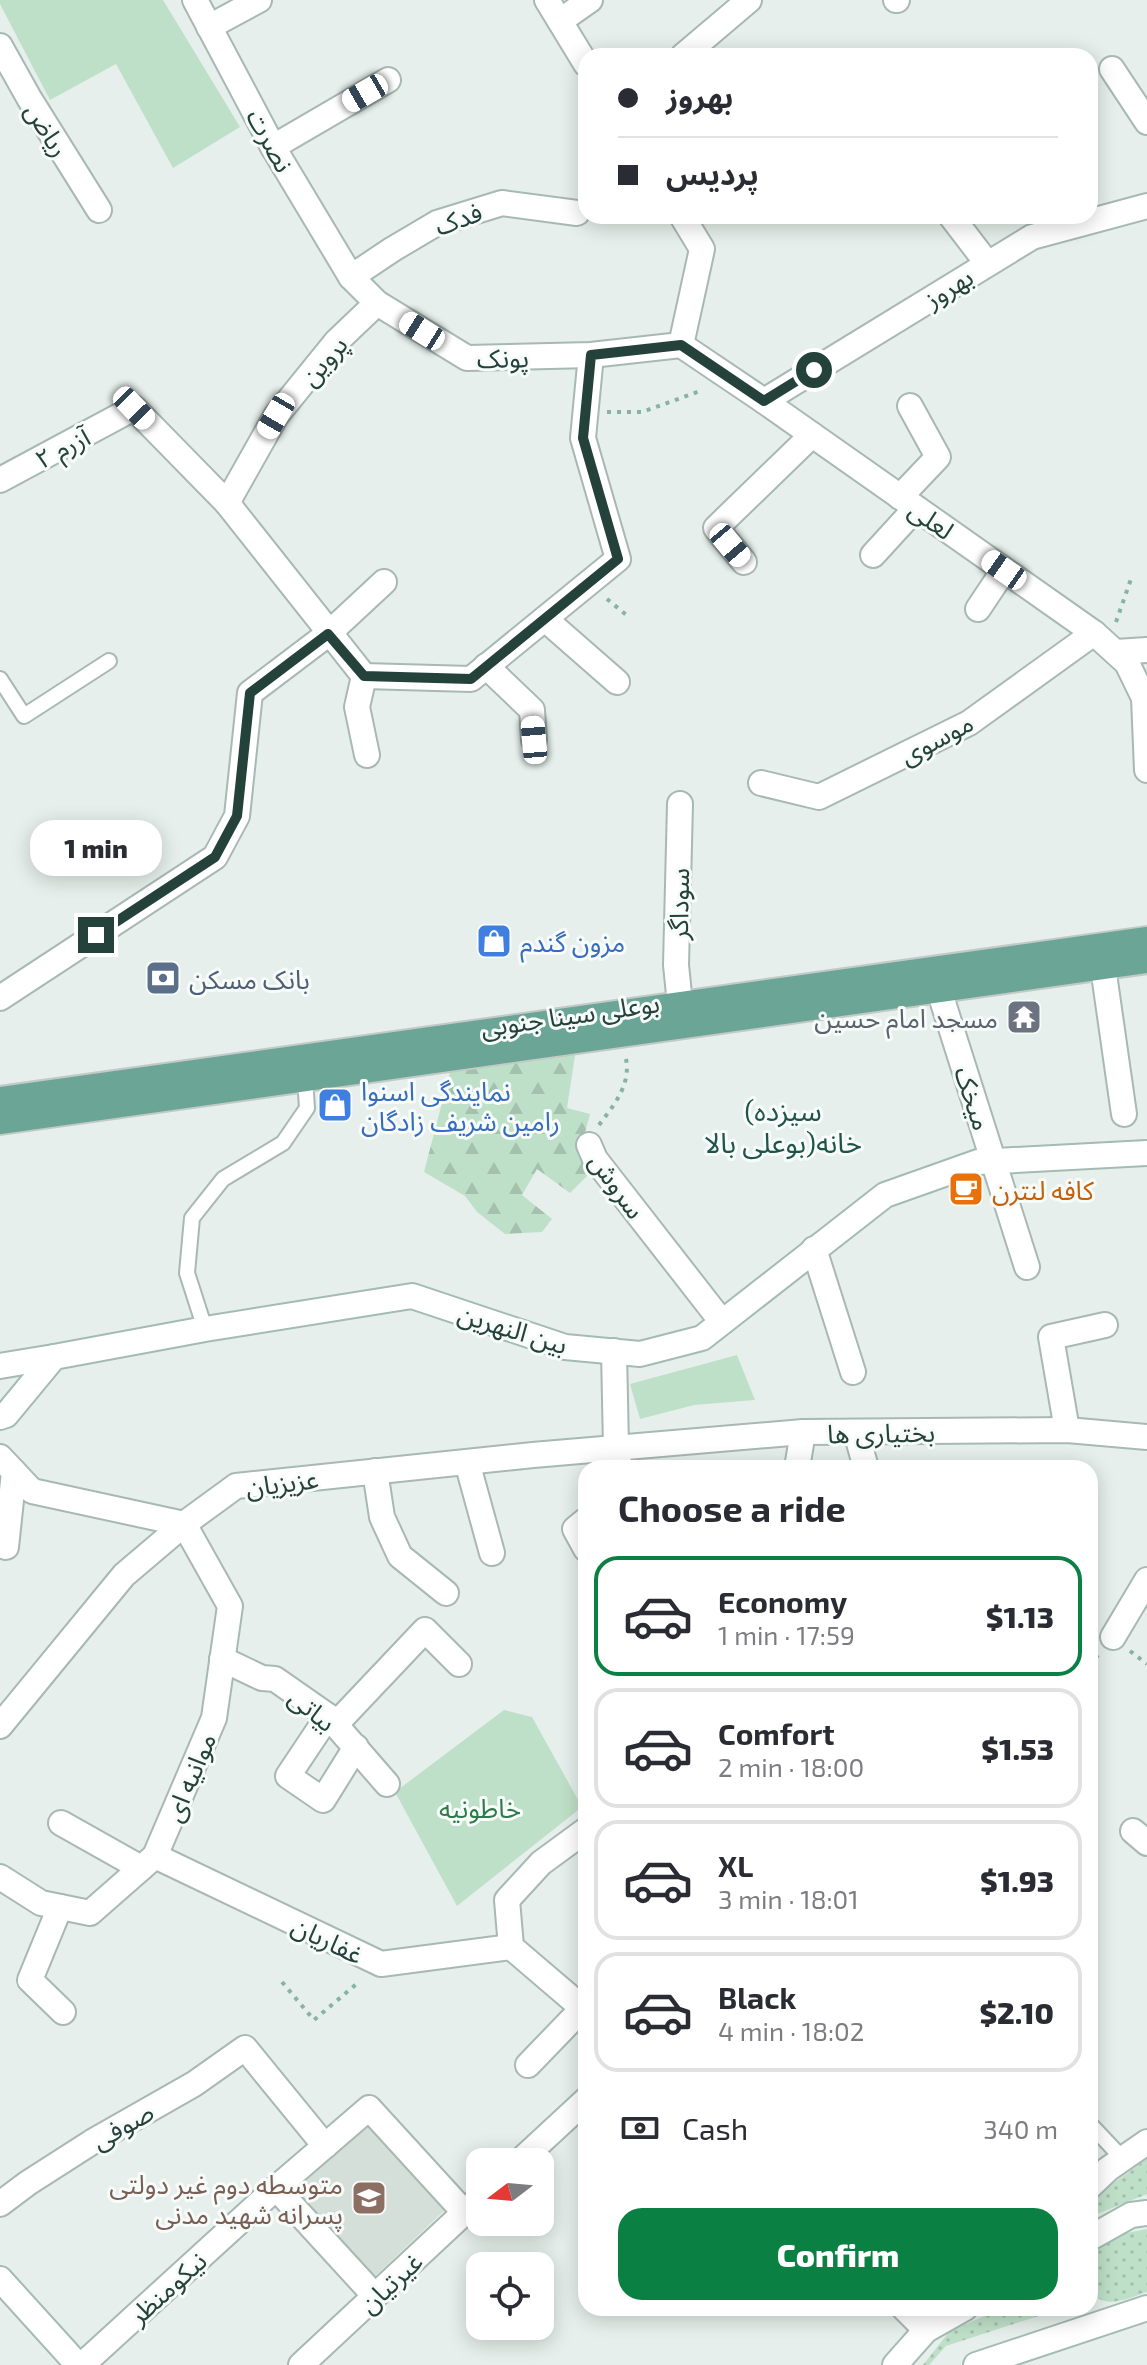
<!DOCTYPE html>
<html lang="en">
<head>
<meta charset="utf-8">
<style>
	:root { --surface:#fff; --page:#f2f2f3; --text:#2b2b33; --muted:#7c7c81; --line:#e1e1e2; --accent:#0b8043 }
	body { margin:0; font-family:"Exo 2","Noto Sans Arabic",sans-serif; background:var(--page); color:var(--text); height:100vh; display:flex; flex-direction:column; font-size:30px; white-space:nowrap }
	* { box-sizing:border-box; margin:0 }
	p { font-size:26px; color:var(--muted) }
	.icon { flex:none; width:44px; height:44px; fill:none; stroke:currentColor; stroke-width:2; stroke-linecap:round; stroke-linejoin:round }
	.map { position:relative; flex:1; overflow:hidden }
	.panel { position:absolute; left:578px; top:1460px; width:520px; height:856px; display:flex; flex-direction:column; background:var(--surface); border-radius:24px; box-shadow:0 4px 20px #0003 }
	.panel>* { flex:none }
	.hud { position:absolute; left:578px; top:48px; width:520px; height:176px; border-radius:24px; box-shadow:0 4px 20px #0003; display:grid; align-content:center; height:176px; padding:0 40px; background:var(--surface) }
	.needle { width:52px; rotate:254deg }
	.buttons { position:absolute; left:466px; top:2148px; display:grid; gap:16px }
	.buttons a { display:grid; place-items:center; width:88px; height:88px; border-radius:16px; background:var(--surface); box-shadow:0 4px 20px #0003; font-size:40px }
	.end { position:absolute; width:36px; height:36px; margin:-18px; border:10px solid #24423a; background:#fff; box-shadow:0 0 0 4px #fff }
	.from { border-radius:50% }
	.bubble { position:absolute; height:56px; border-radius:24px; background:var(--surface); box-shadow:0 4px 20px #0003; font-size:26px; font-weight:800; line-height:56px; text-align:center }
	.car { position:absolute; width:24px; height:48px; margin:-24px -12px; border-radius:10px; box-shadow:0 0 6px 2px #0007; background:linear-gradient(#fff 24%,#345 0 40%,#fff 0 76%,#345 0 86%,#fff 0) }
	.hud b { display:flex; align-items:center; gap:28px; height:76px; font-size:30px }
	.hud b+b { border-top:2px solid var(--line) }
	.hud i { width:20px; height:20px; background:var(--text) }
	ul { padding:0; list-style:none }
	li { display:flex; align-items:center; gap:24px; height:120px; margin:0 16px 12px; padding:0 24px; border:4px solid var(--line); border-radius:24px }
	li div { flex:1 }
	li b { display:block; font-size:30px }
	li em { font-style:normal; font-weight:800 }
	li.active { border-color:var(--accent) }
	li>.icon { width:72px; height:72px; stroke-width:1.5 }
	h2 { padding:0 40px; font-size:36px; line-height:96px }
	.pay { display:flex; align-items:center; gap:20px; height:88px; padding:0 40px; font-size:30px }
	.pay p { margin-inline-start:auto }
	.button { display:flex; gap:16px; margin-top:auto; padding:16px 40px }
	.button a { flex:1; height:92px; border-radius:24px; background:var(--accent); color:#fff; font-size:32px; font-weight:800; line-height:92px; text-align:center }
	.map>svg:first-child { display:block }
	.built { fill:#d4dfda }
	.grass { fill:url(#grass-dots) }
	.forest { fill:url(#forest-firs) }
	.green { fill:#bfe0c8 }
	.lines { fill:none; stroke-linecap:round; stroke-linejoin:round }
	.lane-casing { stroke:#a8b8b2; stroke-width:18 }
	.street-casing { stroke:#a8b8b2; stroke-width:28 }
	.secondary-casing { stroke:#a4bbb3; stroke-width:28 }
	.primary-casing { stroke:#c2cac8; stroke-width:28 }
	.path { stroke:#86b3a5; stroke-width:4; stroke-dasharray:4 6; stroke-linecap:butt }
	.lane { stroke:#fff; stroke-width:14 }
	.street { stroke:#fff; stroke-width:24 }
	.secondary { stroke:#fff; stroke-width:24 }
	.primary { stroke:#6aa596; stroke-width:24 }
	.route { stroke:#24423a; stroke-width:10 }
	.labels { text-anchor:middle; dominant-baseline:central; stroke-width:6; stroke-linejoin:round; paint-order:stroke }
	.street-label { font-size:26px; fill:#24423a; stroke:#f7fbf9 }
	.shop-label { font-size:26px; fill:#366cbe; stroke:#f7fbf9; text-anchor:start }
	.service-label { font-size:26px; fill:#4e5e75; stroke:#f7fbf9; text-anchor:start }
	.worship-label { font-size:26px; fill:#5b616d; stroke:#f7fbf9; text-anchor:end }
	.food-label { font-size:26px; fill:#c56008; stroke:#f7fbf9; text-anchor:start }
	.park-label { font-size:26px; fill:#2d7a4b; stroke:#f7fbf9 }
	.education-label { font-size:26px; fill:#785e54; stroke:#f7fbf9; text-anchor:end }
	.neighbourhood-label { font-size:28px; fill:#1f5548; stroke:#f7fbf9 }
</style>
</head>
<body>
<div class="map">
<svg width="1147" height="2365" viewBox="0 0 1147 2365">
	<defs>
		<pattern id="grass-dots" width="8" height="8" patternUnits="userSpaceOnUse" patternTransform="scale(2)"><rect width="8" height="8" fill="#bfe0c8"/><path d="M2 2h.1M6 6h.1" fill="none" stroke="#a4c1ad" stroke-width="1.8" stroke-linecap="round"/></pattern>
		<pattern id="forest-firs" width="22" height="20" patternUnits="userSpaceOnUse" patternTransform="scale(2)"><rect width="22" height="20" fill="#bfe0c8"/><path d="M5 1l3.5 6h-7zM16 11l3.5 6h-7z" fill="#a4c1ad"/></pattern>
	</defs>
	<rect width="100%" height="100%" fill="#e6efeb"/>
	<polygon class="built" points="365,2119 449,2206 373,2278 290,2191"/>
	<g class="grass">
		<polygon points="1147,2159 1147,2194 1090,2217 1090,2206 1104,2190"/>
		<path d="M 1147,2229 L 1147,2292 C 1126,2299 1107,2310 1090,2292 L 1090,2255 L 1116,2235 Z"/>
		<polygon points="1002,2308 1063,2308 946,2346 929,2365 923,2365 949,2332"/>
	</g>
	<polygon class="forest" points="568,1053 575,1055 567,1108 590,1114 583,1140 592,1171 570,1193 537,1169 522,1195 552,1219 542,1232 505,1234 477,1212 465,1196 424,1172 450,1072"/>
	<g class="green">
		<polygon points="0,0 163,0 240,127 173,168 116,64 50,100 0,4"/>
		<polygon points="737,1355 755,1400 694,1405 640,1419 630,1384"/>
		<polygon points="504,1710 532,1717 582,1807 457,1906 395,1792"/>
	</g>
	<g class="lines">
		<defs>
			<g id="lane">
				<polyline points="0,679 24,716 109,661"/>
				<polyline points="205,1329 187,1273 192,1218 223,1179 283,1143 307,1108 305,1079"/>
				<polyline points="1090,2124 1123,2159"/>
			</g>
			<g id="street">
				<polyline points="195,0 273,147 351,277 377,303 467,358 591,355 681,345"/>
				<polyline points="547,0 586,64"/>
				<polyline points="896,0 897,0"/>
				<polyline points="560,21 590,0"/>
				<polyline points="209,27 259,0"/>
				<polyline points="0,46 29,98 99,210"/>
				<polyline points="683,56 749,0"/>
				<polyline points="1112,69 1147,122"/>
				<polyline points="273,147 388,80"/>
				<polyline points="951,216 987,263"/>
				<polyline points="351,277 393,249 437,223 502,203 577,213"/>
				<polyline points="681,345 764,401 1094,633 1127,663 1144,698 1147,770"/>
				<polyline points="681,345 702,249 682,216"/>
				<polyline points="764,401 1032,237 1147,206"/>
				<polyline points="0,480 134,408 227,503 364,676 471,679 618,559 583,438 591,355"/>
				<polyline points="900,497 938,457 910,406"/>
				<polyline points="227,503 276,416 336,342 377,303"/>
				<polyline points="873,555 916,508"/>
				<polyline points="744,562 716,528 812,435"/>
				<polyline points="978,609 1004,570"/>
				<polyline points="545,619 617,682"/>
				<polyline points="1116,652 1147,650"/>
				<polyline points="486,666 532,710 534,740"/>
				<polyline points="364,676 357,707 367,755"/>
				<polyline points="761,783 819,797 969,723 1094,633"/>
				<polyline points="680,804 676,965 680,1004"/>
				<polyline points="1103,967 1124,1114"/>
				<polyline points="939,990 1027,1267"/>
				<polyline points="0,998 215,857 237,816 250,693 328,634 384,582"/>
				<polyline points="589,1145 595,1159 722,1322"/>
				<polyline points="814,1249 853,1372"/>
				<polyline points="614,1351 616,1448 620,1468"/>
				<polyline points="0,1366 54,1357"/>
				<polyline points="1067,1430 1051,1337 1105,1325"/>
				<polyline points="856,1432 866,1468"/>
				<polyline points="0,1457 32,1491 184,1524 230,1606 214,1718 155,1856 90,1913 41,1903 0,1877"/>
				<polyline points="467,1462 492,1553"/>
				<polyline points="797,1468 803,1432"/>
				<polyline points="375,1471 382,1517 400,1556 446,1593"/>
				<polyline points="586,1520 575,1529 586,1549"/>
				<polyline points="6,1547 14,1472"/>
				<polyline points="1113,1637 1147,1580"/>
				<polyline points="222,1659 262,1678 275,1679 328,1716 387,1784"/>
				<polyline points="328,1716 288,1776 323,1800 356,1747"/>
				<polyline points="336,1724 425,1630 459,1664"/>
				<polyline points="0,1726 124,1575 184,1524 236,1486 533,1455 803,1432 1067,1430 1147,1437"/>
				<polyline points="61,1823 141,1868"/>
				<polyline points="1133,1831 1147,1843"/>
				<polyline points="155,1856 381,1964 511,1947 586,2011"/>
				<polyline points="60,1907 30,1980 63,2012"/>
				<polyline points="511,1947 507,1900 541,1863 586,1830"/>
				<polyline points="528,2065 583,2008"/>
				<polyline points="519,2162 586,2100"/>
				<polyline points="1090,2186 1108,2169 1147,2142"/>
				<polyline points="276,2188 375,2296"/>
				<polyline points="0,2204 28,2183 92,2142 194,2084 245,2048 325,2146"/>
				<polyline points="904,2308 926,2330"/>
				<polyline points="82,2365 276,2188 369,2108 464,2212"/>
				<polyline points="301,2365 480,2198"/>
			</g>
			<g id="secondary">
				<polyline points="0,1417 6,1415 54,1357 205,1329 412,1296 565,1347 640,1354 702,1338 885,1195 978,1162 1147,1153"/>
				<polyline points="1090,2238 1131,2215 1147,2213"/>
				<polyline points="0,2279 78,2365"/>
				<polyline points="895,2365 926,2330 965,2308"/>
				<polyline points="976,2365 1147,2308"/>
			</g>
			<g id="primary">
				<polyline points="0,1099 1147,939"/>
				<polyline points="0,1122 1147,961"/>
			</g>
		</defs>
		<use href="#lane" class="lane-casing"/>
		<use href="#street" class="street-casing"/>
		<use href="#secondary" class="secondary-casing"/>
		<use href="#primary" class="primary-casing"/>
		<g class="path">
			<polyline points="607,412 642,412 703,390"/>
			<polyline points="607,599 630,618"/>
			<polyline points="1116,622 1131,579"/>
			<path d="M 599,1125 C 614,1105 631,1085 626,1059"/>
			<polyline points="1130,1651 1147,1664"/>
			<polyline points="1090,1665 1098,1655"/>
			<polyline points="282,1982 314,2020 360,1981"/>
		</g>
		<use href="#lane" class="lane"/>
		<use href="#street" class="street"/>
		<use href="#secondary" class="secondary"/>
		<use href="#primary" class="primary"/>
	</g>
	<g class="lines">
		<polyline class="route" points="96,935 215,857 237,816 250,693 328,634 364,676 471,679 618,559 583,438 591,355 681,345 764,401 814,370"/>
	</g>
	<defs>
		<symbol id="shop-square" viewBox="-11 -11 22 22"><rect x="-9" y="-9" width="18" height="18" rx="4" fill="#3f7fe0" stroke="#f7fbf9"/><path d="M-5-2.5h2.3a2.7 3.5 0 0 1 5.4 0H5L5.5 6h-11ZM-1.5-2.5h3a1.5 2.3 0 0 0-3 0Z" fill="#fff"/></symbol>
		<symbol id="bank-square" viewBox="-11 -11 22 22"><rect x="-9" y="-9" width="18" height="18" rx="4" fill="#5c6f8a" stroke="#f7fbf9"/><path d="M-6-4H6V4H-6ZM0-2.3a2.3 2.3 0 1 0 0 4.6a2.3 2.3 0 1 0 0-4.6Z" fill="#fff"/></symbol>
		<symbol id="temple-square" viewBox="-11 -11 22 22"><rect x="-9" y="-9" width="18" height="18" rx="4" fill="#6b7280" stroke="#f7fbf9"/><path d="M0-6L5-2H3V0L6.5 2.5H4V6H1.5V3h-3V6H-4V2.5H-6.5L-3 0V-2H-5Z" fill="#fff"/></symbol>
		<symbol id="cafe-square" viewBox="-11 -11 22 22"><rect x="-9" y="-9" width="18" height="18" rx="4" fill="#e8710a" stroke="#f7fbf9"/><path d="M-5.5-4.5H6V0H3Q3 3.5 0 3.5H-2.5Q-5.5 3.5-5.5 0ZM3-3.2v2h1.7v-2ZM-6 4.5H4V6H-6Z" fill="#fff"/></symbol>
		<symbol id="school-square" viewBox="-11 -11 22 22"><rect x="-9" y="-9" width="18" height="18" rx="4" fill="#8d6e63" stroke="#f7fbf9"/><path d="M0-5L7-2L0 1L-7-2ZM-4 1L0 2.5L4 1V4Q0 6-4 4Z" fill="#fff"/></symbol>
	</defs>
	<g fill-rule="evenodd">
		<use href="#shop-square" x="474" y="921" width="40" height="40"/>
		<use href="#bank-square" x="143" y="958" width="40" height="40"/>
		<use href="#temple-square" x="1004" y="997" width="40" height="40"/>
		<use href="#shop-square" x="315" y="1085" width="40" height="40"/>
		<use href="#cafe-square" x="946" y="1169" width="40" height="40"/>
		<use href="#school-square" x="349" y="2178" width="40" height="40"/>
	</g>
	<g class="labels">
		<g class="street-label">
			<text transform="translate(48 129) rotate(58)">ریاض</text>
			<text transform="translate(271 140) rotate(61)">نصرت</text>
			<text transform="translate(458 218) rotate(-20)">فدک</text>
			<text transform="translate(948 287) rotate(-32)">بهروز</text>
			<text transform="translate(503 357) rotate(-1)">پونک</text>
			<text transform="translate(323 360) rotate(-49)">پروین</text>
			<text transform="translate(62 447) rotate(-28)">آزرم ۲</text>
			<text transform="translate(932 519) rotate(35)">لعلی</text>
			<text transform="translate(936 738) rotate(-28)">موسوی</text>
			<text transform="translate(678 904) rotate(-89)">سوداگر</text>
			<text transform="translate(570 1014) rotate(-8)">بوعلی سینا جنوبی</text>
			<text transform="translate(974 1098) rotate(72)">میخک</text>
			<text transform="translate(618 1185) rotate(54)">سروش</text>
			<text transform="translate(513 1328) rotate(17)">بین النهرین</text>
			<text transform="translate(881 1432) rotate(-1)">بختیاری ها</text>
			<text transform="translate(282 1482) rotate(-7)">عزیزیان</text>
			<text transform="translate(313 1709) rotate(39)">بیاتی</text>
			<text transform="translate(189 1777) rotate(-67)">موانیه ای</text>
			<text transform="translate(328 1939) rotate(26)">غفاریان</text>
			<text transform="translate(122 2125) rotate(-30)">صوفی</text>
			<text transform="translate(390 2282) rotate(-43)">غیرتیان</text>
			<text transform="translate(167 2287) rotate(-42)">نیکومنظر</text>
		</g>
		<g class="shop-label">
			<text x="520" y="941">مزون گندم</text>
			<text x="361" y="1090">نمایندگی اسنوا<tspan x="361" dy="30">رامین شریف زادگان</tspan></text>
		</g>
		<g class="service-label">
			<text x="189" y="978">بانک مسکن</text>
		</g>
		<g class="worship-label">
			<text x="998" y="1017">مسجد امام حسین</text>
		</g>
		<g class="food-label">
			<text x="992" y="1189">کافه لنترن</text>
		</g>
		<g class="park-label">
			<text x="480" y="1807">خاطونیه</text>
		</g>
		<g class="education-label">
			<text x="343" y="2183">متوسطه دوم غیر دولتی<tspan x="343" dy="30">پسرانه شهید مدنی</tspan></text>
		</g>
		<g class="neighbourhood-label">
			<text x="783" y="1110">(سیزده<tspan x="783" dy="32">خانه(بوعلی بالا</tspan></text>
		</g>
	</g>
</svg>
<div class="buttons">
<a><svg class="needle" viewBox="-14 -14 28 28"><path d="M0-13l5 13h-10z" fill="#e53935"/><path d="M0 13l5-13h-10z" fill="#7c7c81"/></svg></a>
<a><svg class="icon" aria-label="locate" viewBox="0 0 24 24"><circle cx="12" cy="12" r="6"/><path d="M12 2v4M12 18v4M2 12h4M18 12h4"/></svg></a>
</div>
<i class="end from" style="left:814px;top:370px"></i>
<i class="end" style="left:96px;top:935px"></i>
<div class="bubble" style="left:30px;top:820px;width:132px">1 min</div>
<i class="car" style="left:365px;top:93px;rotate:240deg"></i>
<i class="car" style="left:422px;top:331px;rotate:302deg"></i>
<i class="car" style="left:134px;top:408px;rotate:136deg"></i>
<i class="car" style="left:276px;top:416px;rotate:210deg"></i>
<i class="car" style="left:730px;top:545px;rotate:140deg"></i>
<i class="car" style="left:1004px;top:570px;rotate:305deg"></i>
<i class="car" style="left:534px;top:740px;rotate:355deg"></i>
<div class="hud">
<b><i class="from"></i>بهروز</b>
<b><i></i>پردیس</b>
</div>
<section class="panel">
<h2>Choose a ride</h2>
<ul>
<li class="active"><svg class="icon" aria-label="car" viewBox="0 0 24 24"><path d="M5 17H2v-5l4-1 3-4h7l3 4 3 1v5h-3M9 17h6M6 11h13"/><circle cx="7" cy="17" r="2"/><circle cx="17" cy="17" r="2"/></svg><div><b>Economy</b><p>1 min · 17:59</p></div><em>$1.13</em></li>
<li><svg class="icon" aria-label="car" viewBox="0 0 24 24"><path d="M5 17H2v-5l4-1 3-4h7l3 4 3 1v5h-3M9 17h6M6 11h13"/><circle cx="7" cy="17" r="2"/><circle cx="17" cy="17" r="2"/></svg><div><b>Comfort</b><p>2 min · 18:00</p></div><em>$1.53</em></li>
<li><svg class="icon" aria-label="car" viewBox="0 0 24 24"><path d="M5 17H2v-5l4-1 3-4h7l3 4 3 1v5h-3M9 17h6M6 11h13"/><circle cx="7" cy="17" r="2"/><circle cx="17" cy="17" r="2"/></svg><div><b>XL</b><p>3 min · 18:01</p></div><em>$1.93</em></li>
<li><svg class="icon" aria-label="car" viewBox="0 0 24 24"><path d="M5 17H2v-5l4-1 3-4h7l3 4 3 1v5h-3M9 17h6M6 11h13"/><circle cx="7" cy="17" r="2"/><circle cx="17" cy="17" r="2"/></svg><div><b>Black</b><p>4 min · 18:02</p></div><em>$2.10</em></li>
</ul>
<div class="pay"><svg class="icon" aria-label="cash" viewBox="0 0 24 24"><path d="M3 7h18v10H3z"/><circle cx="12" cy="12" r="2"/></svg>Cash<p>340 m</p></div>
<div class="button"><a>Confirm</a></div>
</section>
</div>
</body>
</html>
